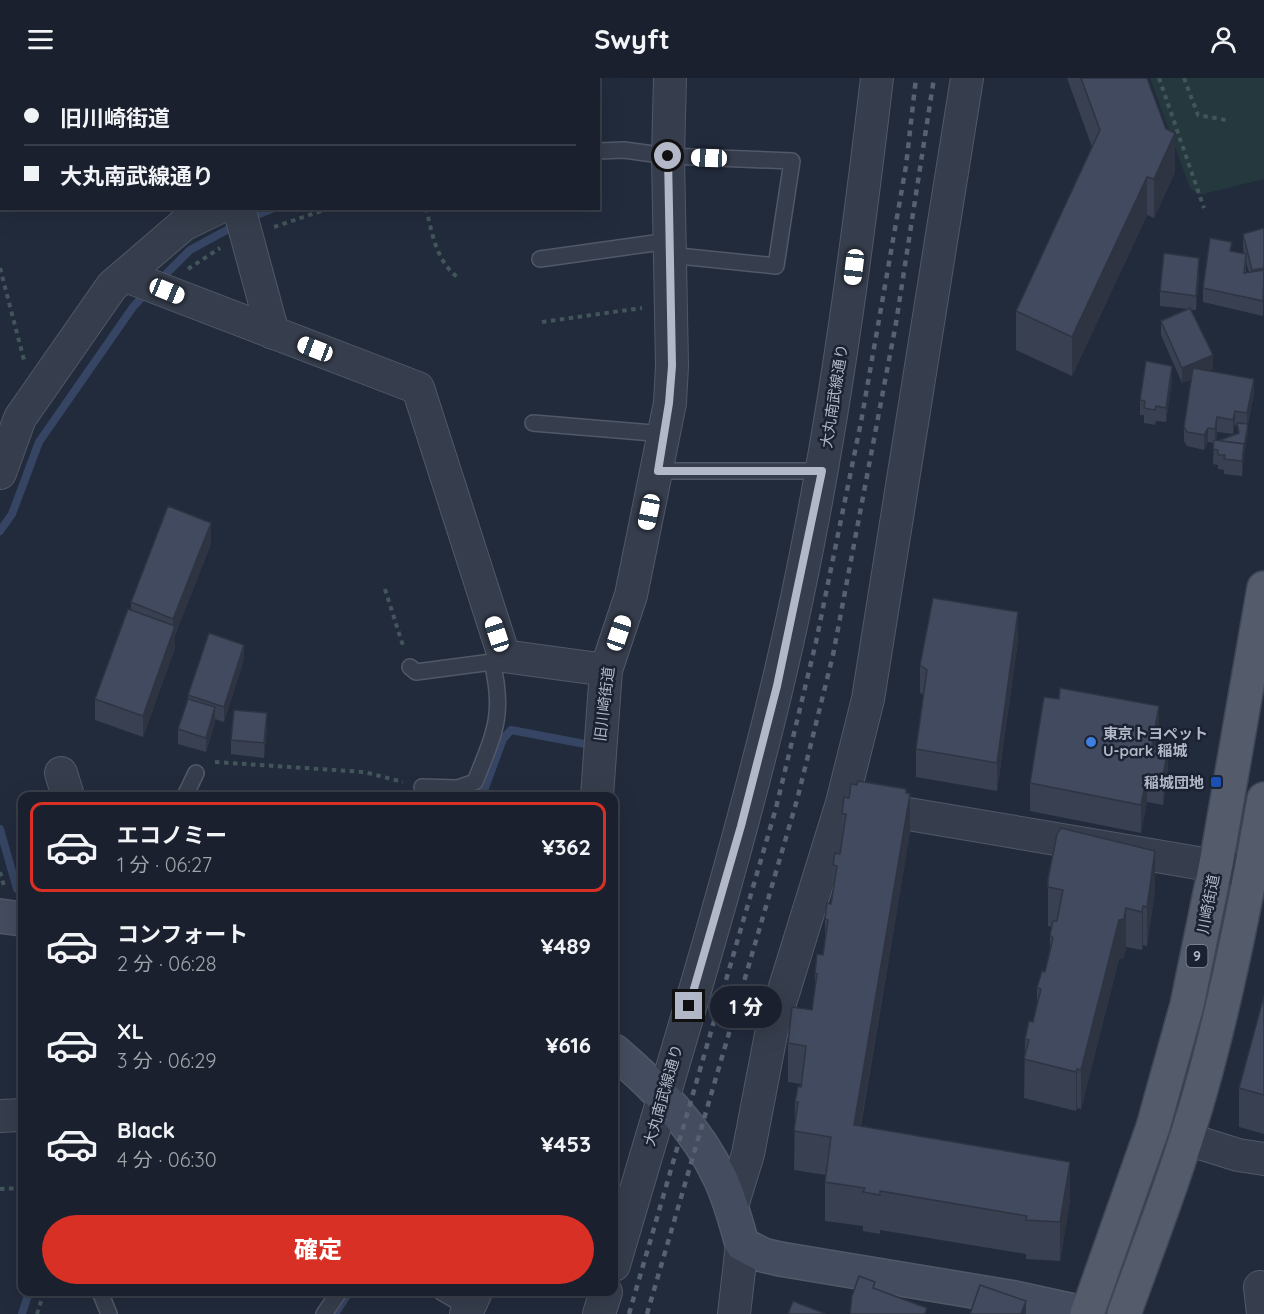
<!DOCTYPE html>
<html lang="ja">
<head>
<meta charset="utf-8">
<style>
	:root { --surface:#1a202d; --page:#272d39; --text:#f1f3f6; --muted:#9fa3aa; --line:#383e49; --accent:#d93025 }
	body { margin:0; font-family:Quicksand,"Noto Sans JP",sans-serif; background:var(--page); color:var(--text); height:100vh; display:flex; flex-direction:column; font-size:22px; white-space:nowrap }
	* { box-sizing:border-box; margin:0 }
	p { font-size:20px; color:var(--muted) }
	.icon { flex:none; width:33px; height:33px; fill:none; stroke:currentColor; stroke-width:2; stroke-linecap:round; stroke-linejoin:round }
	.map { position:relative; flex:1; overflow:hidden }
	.details { position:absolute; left:18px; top:714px; width:600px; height:504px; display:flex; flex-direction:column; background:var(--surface); border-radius:12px; box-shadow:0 6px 24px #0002,0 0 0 2px var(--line) }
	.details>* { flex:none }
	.top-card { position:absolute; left:0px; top:0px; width:600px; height:132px; box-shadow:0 6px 24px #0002,0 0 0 2px var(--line); display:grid; align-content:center; height:132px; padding:0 24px; background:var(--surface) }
	.end { position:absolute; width:27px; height:27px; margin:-14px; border:8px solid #b2b8c8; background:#111; box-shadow:0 0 0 3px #111 }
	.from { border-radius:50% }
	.bubble { position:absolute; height:42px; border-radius:21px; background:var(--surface); box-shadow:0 6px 24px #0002,0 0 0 2px var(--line); font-size:20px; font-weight:800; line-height:42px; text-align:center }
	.car { position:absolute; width:18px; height:36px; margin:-18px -9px; border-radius:8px; box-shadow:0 0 4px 2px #0007; background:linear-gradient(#fff 24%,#345 0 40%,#fff 0 76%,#345 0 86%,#fff 0) }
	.top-card b { display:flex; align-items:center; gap:21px; height:57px; font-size:22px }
	.top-card b+b { border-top:2px solid var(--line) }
	.top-card i { width:15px; height:15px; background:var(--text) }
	ul { padding:10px 0 0; list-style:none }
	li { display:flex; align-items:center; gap:18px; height:90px; margin:0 12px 9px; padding:0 12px; border:3px solid transparent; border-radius:12px }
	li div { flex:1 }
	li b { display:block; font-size:22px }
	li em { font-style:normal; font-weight:800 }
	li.current { border-color:var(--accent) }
	li>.icon { width:54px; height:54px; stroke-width:1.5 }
	.button { display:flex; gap:12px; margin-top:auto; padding:12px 24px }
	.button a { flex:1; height:69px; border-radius:36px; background:var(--accent); color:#fff; font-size:24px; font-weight:800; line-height:69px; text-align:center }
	header { display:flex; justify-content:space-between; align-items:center; height:78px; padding:0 24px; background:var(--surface); font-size:27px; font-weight:800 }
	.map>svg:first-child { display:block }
	.green { fill:#24383d }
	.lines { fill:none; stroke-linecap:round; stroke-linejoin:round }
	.stream { stroke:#364563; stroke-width:8 }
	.lane-casing { stroke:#515867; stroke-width:18 }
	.street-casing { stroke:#515867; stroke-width:34 }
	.secondary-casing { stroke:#515867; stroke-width:36 }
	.primary-casing { stroke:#3f4655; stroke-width:36 }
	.path { stroke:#42555a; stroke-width:4; stroke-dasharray:4.5 4.5; stroke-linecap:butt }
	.lane { stroke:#363d4c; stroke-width:15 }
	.street { stroke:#363d4c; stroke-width:32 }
	.secondary { stroke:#444c5f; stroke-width:33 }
	.primary { stroke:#545c6c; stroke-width:33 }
	.rail { stroke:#586173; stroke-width:4.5; stroke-dasharray:6 6; stroke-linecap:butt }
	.wall { fill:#384051; fill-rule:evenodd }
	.shaded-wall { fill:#2e3442 }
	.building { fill:#414a5e; stroke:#2e3442; stroke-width:1.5 }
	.route { stroke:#b2b8c8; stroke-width:8 }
	.shop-dot { fill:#3f7fe0; stroke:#1b2231; stroke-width:2 }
	.transit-dot { fill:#1a4fb4; stroke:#1b2231; stroke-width:2 }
	.labels { text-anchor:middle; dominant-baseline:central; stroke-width:5; stroke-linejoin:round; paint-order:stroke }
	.shield { fill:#1b2231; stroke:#858b9b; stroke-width:1.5 }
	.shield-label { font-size:14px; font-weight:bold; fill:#b2b8c8 }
	.street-label { font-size:15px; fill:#b2b8c8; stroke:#1b2231 }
	.poi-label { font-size:15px; font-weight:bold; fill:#b2b8c8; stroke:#1b2231; text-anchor:start }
</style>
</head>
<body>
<header><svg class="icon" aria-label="menu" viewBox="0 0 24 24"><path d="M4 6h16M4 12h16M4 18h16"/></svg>Swyft<svg class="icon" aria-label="person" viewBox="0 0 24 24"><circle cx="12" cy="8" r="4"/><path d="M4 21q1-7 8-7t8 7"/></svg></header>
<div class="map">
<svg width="1264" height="1236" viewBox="0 0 1264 1236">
	<rect width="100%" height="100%" fill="#222b3c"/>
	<polygon class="green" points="1150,0 1264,0 1264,101 1199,117 1190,110"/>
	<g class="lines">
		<g class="stream">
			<polyline points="437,0 437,2"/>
			<polyline points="463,2 463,0"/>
			<polyline points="247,141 274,130"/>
			<polyline points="158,204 190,172 236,147"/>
			<polyline points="0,453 12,436 39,364 133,229 148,213"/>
			<polyline points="482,718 503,661 511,652 585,666"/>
			<polyline points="0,751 17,811"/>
			<polyline points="22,1236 29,1214"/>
			<polyline points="335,1236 349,1214"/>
		</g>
		<defs>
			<g id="lane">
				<polyline points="419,0 419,2"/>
				<polyline points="598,73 624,72 668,78 792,83 776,188 669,177"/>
				<polyline points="540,181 669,163"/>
				<polyline points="533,345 665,356"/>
				<polyline points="658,393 822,393"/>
				<polyline points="410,589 416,594 492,584"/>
				<path d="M 422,709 L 457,710 L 475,704 C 494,656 505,637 492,584 L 504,578"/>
				<polyline points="185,718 196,695"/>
				<polyline points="100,1214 109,1236"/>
				<polyline points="441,1214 469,1230"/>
				<polyline points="324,1236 339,1214"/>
			</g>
			<g id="street">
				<polyline points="205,0 205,2"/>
				<polyline points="0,89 2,89"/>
				<polyline points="239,130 273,255"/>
				<polyline points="126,198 418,310 504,578 606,592"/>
				<polyline points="0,395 20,340 112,208 183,147 218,130"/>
				<polyline points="61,695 68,718"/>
				<polyline points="597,718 606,592 631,517 670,325 672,288 668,78 670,0"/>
				<polyline points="867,729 1251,794"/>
				<polyline points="0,1038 22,1037"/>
				<polyline points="1187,1061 1238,1077 1264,1081"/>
				<polyline points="732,1128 748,1076 772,951 842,725 868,621 967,0"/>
				<path d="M 614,1187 C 670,995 730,804 777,609 C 825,409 853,205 877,0"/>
				<polyline points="1260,1209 1263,1236"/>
				<polyline points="466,1236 476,1214"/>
				<polyline points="599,1236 606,1214"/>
				<polyline points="734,1236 742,1166"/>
			</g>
			<g id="secondary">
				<polyline points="0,838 22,841"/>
				<path d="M 614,973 C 655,1008 697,1050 720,1100 C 730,1121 736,1144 742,1166 L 763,1177 L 780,1181 L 1015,1220 L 1088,1236"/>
			</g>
			<g id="primary">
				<polyline points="1087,1236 1153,1049 1187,927 1216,786 1264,510"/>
				<path d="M 1124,1236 C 1151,1161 1180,1087 1201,1011 C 1228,916 1247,818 1264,721"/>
			</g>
		</defs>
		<use href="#lane" class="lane-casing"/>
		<use href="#street" class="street-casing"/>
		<use href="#secondary" class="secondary-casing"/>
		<use href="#primary" class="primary-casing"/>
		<g class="path">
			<polyline points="1159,0 1204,130"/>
			<polyline points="1184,0 1198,37 1226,42"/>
			<path d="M 426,130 C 432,155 436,182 457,199"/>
			<polyline points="274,149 330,130"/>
			<polyline points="0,190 24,282"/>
			<polyline points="188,191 220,170"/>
			<polyline points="542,244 642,230"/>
			<polyline points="385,511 404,571"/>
			<polyline points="215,684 364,694 403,704"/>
			<polyline points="0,794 4,808"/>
			<polyline points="0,1111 22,1110"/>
			<polyline points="37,1236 44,1214"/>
		</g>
		<use href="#lane" class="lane"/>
		<use href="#street" class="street"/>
		<use href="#secondary" class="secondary"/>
		<use href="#primary" class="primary"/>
		<g class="rail">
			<polyline points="629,1236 776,730 816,564 861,344 906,88 916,0"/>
			<polyline points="647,1236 797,722 833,577 896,245 934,0"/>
		</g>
	</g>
	<g class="wall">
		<polygon points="1067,0 1147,0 1175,94 1154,140 1147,137 1072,298 1016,272 1016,233 1092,69"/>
		<path d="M 1264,150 L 1263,238 L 1203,224 L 1203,210 L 1232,173 L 1244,176 L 1243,170 L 1243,156 ZM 1246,184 L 1249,195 L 1246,195 Z"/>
		<path d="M 1199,195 L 1196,232 L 1191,232 L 1213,291 L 1209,293 L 1254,315 L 1248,346 L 1248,354 L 1244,376 L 1242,398 L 1224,396 L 1224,392 L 1218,391 L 1218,387 L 1213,386 L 1214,365 L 1208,364 L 1204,372 L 1187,368 L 1184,363 L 1184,349 L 1192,301 L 1182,305 L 1161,257 L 1161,243 L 1188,231 L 1160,228 L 1160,213 ZM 1235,347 L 1237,348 L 1238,355 L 1218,363 L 1216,363 L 1217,354 L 1233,356 Z"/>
		<polygon points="1172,302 1166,344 1156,343 1155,347 1144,345 1144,337 1140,337 1140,322"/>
		<polygon points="211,466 175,557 175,570 143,659 95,642 95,621 131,532 131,524"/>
		<polygon points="1018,562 997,713 916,699 916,671 924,617 920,615 920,587"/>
		<polygon points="244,581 224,644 215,641 215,644 206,674 178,666 178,651 188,621 188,617"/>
		<polygon points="267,650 264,680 231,676 231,662"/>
		<polygon points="1159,656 1156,668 1168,698 1163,727 1147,724 1141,755 1030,733 1030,705"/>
		<polygon points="906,715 910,754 861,1048 1070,1123 1060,1183 1026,1181 1026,1176 880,1152 880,1156 863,1153 863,1148 825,1143 825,1104 826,1097 794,1092 795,1024 801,1006 788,1004 788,965 812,932 815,914 815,895 823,877 825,864 825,841 831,826 833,816 833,787 840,776 842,764 842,736 849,720"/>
		<polygon points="1048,801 1155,812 1147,868 1143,867 1142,872 1126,869 1124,880 1119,881 1081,1031 1077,1030 1076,1033 1024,1020 1025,961 1033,944 1037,925 1037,910 1045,894 1050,872 1050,857 1052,849 1048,848"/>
		<polygon points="1264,918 1264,1056 1239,1049 1239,1010"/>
	</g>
	<g class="shaded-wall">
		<polygon points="1175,55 1175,94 1154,140 1154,101"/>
		<polygon points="1147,99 1147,137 1072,298 1072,259"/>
		<polygon points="1199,180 1199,195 1196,232 1196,218"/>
		<polygon points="1213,277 1213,291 1182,305 1182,290"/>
		<polygon points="1172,288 1172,302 1166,344 1166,330"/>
		<polygon points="1254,301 1254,315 1247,350 1247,335"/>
		<polygon points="1235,333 1235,347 1233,356 1233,342"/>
		<polygon points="1217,339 1217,354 1215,365 1215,351"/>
		<polygon points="1248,346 1248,354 1244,376 1242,398 1242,383 1244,366"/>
		<polygon points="1208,350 1208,364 1204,372 1204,357"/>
		<polygon points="211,445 211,466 175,557 175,570 143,659 143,638 173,554 173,541"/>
		<polygon points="1018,534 1018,562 997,713 997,685"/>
		<polygon points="244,567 244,581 224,644 224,629"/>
		<polygon points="1159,628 1159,656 1152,695 1152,667"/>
		<polygon points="215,629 215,644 206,674 206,660"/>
		<polygon points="267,635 267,650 264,680 264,665"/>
		<polygon points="1168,670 1168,698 1163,727 1163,699"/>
		<polygon points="1147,696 1147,724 1141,755 1141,727"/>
		<polygon points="906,711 906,737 910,716 910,754 854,1086 854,1047"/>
		<polygon points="1155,773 1155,812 1147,868 1147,829"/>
		<polygon points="1143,828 1143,867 1142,872 1142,834"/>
		<polygon points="1126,830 1126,869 1124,880 1119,881 1081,1031 1081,992 1119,842"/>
		<polygon points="1077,991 1077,1030 1076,1033 1076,994"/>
		<polygon points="1070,1084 1070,1123 1060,1183 1060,1144"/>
		<polygon points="1026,1223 1026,1236 1021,1236"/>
	</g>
	<g class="building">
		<polygon points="1081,0 1147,0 1166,51 1175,55 1154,101 1147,99 1072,259 1016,233 1100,52"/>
		<polygon points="1264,150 1264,190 1252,192 1243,156"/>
		<polygon points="1210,160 1232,164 1230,173 1246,176 1244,195 1264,192 1263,223 1203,210"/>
		<polygon points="1164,175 1199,180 1196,218 1160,213"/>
		<polygon points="1190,230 1213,277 1182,290 1161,243"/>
		<polygon points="1146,283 1172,288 1166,330 1156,328 1155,332 1144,330 1145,323 1140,322"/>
		<polygon points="1193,290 1254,301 1247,335 1235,333 1233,342 1217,339 1215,351 1208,350 1204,357 1187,354 1184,349"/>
		<polygon points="1237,345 1248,346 1244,369 1244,366 1218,363 1239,355"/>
		<polygon points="1214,362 1244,366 1242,383 1224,381 1225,377 1218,377 1218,372 1213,371"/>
		<polygon points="168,428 211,445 173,541 131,524"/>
		<polygon points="933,520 1018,534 997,685 916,671 927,592 920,587"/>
		<polygon points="128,531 175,548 143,638 95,621"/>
		<polygon points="209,555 244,567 224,629 188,617"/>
		<polygon points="1060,610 1159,628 1152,667 1168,670 1163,699 1147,696 1141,727 1030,705 1044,619 1059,621"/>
		<polygon points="188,621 215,629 206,660 178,651"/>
		<polygon points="234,632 267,635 264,665 231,662"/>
		<polygon points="858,703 906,711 906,715 910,716 854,1047 1070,1084 1060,1144 1026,1142 1027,1138 880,1113 880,1117 863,1114 865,1110 825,1104 831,1059 794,1053 798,1024 795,1024 798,1008 801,1009 806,968 788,965 792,929 812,932 817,896 815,895 817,876 823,877 828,842 825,841 827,825 831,826 837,788 833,787 835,775 840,776 846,736 842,736 844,719 849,720 851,706 857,707"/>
		<polygon points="1061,750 1155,773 1147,829 1143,828 1142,834 1126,830 1124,841 1119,842 1081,992 1077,991 1076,994 1024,981 1029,962 1025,961 1029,943 1033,944 1041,911 1037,910 1042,893 1045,894 1053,860 1050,857 1053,843 1057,843 1063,812 1048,809 1048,801 1057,756"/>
		<polygon points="1264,918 1264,1017 1239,1010"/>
		<polygon points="859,1198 875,1204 873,1210 927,1230 925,1236 850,1236 852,1218"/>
		<polygon points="980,1207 1026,1223 1021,1236 970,1236"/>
		<polygon points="793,1223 826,1236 788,1236"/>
	</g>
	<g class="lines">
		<polyline class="route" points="668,78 672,288 669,325 658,393 822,393 777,608 741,748 689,928"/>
	</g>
	<circle class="shop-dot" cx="1091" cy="664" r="6"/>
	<rect class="transit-dot" x="1210" y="698" width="12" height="12" rx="3"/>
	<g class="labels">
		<rect class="shield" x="1186.5" y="867" width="21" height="22" rx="4.5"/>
		<g class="shield-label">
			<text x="1197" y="878">9</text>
		</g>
		<g class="street-label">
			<text transform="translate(834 318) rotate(-81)">大丸南武線通り</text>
			<text transform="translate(604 626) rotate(-83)">旧川崎街道</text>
			<text transform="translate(1208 826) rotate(-79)">川崎街道</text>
			<text transform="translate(663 1017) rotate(-74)">大丸南武線通り</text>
		</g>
		<g class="poi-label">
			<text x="1103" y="655">東京トヨペット<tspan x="1103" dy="17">U-park 稲城</tspan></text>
			<text x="1204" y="704" text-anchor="end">稲城団地</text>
		</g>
	</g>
</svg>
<i class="end from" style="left:668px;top:78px"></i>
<i class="end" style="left:689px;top:928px"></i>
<div class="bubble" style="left:710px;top:908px;width:72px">1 分</div>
<i class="car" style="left:709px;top:80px;rotate:272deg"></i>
<i class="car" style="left:854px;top:189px;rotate:187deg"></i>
<i class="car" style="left:167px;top:213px;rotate:112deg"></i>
<i class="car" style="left:315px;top:271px;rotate:291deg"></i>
<i class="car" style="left:649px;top:434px;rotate:192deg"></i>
<i class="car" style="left:619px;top:555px;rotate:19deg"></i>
<i class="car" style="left:497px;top:556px;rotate:342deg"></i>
<div class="top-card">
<b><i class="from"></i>旧川崎街道</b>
<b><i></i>大丸南武線通り</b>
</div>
<section class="details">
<ul>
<li class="current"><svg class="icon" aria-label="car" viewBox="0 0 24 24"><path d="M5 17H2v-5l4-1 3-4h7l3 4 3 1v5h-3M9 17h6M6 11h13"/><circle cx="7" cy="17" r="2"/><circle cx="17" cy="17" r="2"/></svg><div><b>エコノミー</b><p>1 分 · 06:27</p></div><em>¥362</em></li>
<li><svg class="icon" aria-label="car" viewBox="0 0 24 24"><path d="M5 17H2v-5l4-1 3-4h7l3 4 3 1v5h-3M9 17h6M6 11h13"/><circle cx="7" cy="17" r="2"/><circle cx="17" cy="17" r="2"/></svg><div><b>コンフォート</b><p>2 分 · 06:28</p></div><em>¥489</em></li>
<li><svg class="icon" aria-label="car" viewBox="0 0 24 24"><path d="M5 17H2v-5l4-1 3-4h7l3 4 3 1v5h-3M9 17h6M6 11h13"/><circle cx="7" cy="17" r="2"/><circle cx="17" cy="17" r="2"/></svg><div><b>XL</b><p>3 分 · 06:29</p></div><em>¥616</em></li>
<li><svg class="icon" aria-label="car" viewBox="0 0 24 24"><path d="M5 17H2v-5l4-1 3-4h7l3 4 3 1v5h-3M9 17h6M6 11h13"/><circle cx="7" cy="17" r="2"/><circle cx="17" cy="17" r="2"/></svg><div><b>Black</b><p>4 分 · 06:30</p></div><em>¥453</em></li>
</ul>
<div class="button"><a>確定</a></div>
</section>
</div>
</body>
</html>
